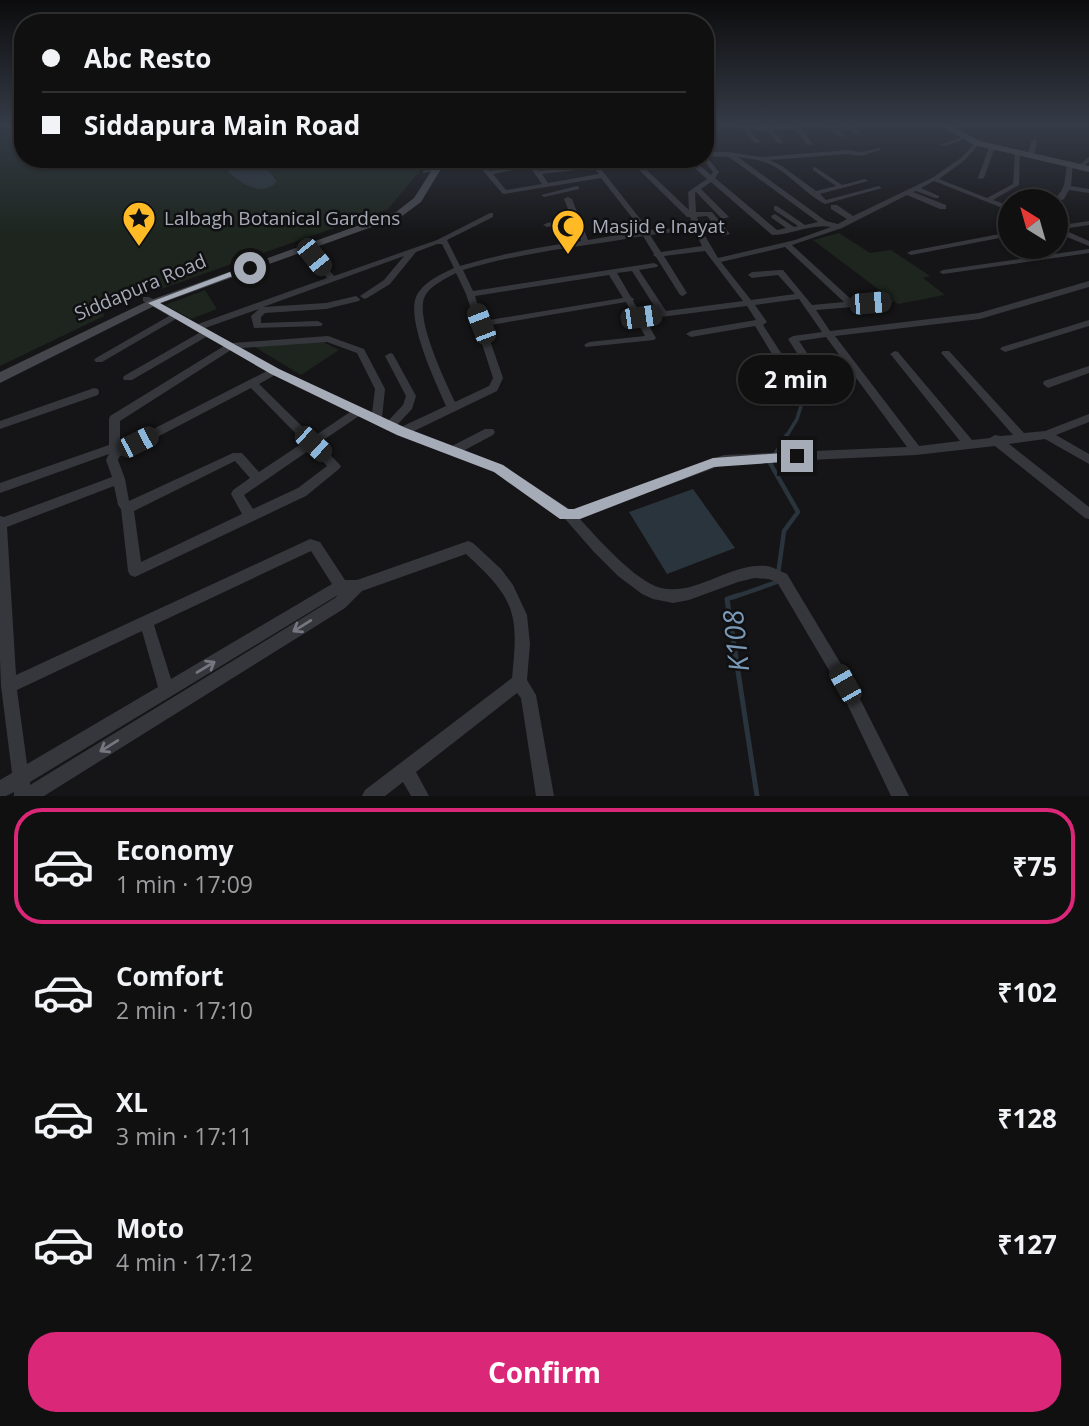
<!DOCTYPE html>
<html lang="en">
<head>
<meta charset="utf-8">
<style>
	:root { --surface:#101011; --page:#19191a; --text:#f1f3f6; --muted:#9c9d9f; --line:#303031; --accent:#db2777 }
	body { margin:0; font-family:"Open Sans",sans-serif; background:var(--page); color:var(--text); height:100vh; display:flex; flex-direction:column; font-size:26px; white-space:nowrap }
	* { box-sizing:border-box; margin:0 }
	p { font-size:23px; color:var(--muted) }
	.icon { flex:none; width:38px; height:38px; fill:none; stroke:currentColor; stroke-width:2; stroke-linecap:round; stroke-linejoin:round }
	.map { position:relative; height:796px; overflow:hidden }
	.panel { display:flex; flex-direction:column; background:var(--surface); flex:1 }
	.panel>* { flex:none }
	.top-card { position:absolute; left:14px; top:14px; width:700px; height:154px; border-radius:28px; box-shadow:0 2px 5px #0004,0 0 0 2px var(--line); display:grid; align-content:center; height:154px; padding:0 28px; background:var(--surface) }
	.needle { width:46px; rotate:323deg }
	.controls { position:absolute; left:998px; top:189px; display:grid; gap:14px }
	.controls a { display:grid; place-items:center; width:70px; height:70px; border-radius:50%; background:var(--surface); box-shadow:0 2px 5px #0004,0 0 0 2px var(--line); font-size:35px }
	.end { position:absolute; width:32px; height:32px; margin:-16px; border:9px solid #a6abb8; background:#111; box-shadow:0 0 0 4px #111 }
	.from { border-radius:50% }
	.bubble { position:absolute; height:49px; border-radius:24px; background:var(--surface); box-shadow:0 2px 5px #0004,0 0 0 2px var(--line); font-size:23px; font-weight:700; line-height:49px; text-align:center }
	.car { position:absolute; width:21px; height:42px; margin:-21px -10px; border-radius:9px; box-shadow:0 0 5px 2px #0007; background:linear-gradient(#222 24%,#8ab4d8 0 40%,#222 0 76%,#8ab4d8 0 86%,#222 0) }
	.top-card b { display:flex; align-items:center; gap:24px; height:66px; font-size:26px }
	.top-card b+b { border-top:2px solid var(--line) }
	.top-card i { width:18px; height:18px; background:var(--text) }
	ul { padding:12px 0 0; list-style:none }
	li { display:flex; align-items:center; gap:21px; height:116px; margin:0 14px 10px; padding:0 14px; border:4px solid transparent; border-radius:28px }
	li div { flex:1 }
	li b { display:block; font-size:26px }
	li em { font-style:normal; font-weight:700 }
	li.current { border-color:var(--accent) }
	li>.icon { width:63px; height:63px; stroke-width:1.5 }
	.cta { display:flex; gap:14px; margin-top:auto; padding:14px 28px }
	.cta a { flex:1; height:80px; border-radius:28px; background:var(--accent); color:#fff; font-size:28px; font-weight:700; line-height:80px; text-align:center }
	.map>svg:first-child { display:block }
	.green { fill:#1d251e }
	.water { fill:#2a343c }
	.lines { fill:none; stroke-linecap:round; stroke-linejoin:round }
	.stream-far2 { stroke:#2a343c; stroke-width:3.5 }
	.stream-far1 { stroke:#2a343c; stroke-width:4.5 }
	.stream { stroke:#2a343c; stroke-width:5 }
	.street { fill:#36373c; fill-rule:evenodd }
	.secondary { fill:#44464c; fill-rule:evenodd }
	.oneway { stroke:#747780 }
	.route { fill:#a6abb8 }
	.labels { text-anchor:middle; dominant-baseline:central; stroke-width:5; stroke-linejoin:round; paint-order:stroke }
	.far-poi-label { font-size:19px; fill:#a6abb8; stroke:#101012; text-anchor:start }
	.far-street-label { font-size:19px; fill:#a6abb8; stroke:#101012 }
	.near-water-label { font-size:28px; font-style:italic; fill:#7a99b6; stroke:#101012 }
</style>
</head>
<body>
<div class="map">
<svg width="1089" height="796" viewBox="0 0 1089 796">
	<rect width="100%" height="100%" fill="#151517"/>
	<g class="green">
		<path d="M 0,124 L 23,124 L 23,159 L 430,159 L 388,209 L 161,289 C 140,283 114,292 103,311 L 104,316 L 0,366 Z"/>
		<polygon points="839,233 870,253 891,250 930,276 923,278 945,295 898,304 813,240"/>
		<polygon points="205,290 217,309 191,319 165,305"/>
		<polygon points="319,340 339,350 301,375 253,346"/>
	</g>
	<g class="water">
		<path d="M 216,159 L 258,159 L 277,181 C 259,203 229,174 216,159 Z"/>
		<polygon points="693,489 735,548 667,574 629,512"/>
	</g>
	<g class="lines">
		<polyline class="stream-far2" points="786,437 797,419 803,399 797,387"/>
		<polyline class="stream-far1" points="734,597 777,582 784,531 798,512 770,463 787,435"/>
		<polyline class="stream" points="739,595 727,599 757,796"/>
		<g class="street">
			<polygon points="742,124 747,128 764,127 763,124 767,124 770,127 797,124 813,144 808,145 795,129 773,130 783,142 780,144 767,131 750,131 760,142 755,143 739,126"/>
			<polygon points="823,124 830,124 845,136 840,137"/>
			<polygon points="845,124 851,124 860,133 855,134"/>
			<polygon points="962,137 967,138 945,146 940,145"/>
			<polygon points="1034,139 1037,141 1034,156 1031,158 1028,156 1031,141"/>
			<path d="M 977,141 L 980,143 L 965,160 L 939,179 L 987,198 L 1013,184 L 1015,153 L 1020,152 L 1019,185 L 993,200 L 1010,206 L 1010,211 L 934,181 L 921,188 L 939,196 L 939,198 L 935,198 L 916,191 L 913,192 L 946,205 L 946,209 L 940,209 L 907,195 L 842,228 L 792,245 L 853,301 L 889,298 L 893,301 L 889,304 L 816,310 L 830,331 L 979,313 L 1089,281 L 1089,287 L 980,319 L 835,336 L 919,446 L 960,441 L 892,356 L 890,354 L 895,351 L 898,352 L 972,440 L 990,438 L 995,435 L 1000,436 L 1013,435 L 943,355 L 941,353 L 943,351 L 949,351 L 1024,433 L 1045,431 L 1089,414 L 1089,422 L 1056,435 L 1089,454 L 1089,464 L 1045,439 L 1009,444 L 1089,507 L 1089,519 L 1085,518 L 995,446 L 916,455 L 725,464 L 579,518 C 597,538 636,582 661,588 C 698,596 730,562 767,566 C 773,567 780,571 787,574 L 850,679 L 909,796 L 891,796 L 840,689 L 777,582 L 768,579 L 754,578 L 738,582 L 689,600 L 673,603 L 653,599 L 642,594 L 618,576 L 594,552 L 566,520 L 495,472 L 397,435 L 359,416 L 319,443 L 341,466 L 339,469 L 306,496 L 135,577 L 130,575 L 128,571 L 121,509 L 118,505 L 114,486 L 7,527 L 16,675 L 310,539 L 320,542 L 345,580 L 357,580 L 468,541 L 473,543 L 501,569 L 513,585 L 527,615 L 530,644 L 527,680 L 536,695 L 554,796 L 536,796 L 521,698 L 517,693 L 416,772 L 429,796 L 411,796 L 403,782 L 385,796 L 362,796 L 365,790 L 512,678 C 519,612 515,599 466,554 L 362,591 L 345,608 L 44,796 L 14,796 L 14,792 L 6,796 L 0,796 L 0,780 L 12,773 L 1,686 L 0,659 L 0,516 L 4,517 L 112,477 L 106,460 L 109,454 L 0,493 L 0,483 L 109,445 L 109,419 L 110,416 L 224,346 L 206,337 L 132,380 L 124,380 L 123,378 L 124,376 L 199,333 L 176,319 L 102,362 L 96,362 L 94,360 L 96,358 L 169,316 L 143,301 L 143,297 L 149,297 L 198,324 L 327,278 L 311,259 L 311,255 L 317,255 L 334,276 L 437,240 L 490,213 L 493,213 L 493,217 L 447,240 L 460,266 C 500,254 540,247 581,241 L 574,223 L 547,227 L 543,225 L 547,223 L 572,219 L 564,199 L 568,197 L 572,199 L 588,240 L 641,231 L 641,229 L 601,178 L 504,194 L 502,193 L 478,165 L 423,173 L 422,172 L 425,170 L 480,161 L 490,171 L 527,164 L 524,159 L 530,159 L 539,171 L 555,169 L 548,159 L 554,159 L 561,168 L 591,165 L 587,159 L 593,159 L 649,230 L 678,228 L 678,232 L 675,232 L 650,235 L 661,252 L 702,246 L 694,229 L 690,217 L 687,217 L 628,159 L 635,159 L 689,210 L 688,192 L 707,179 L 685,159 L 692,159 L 711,175 L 713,172 L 703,159 L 705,159 L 705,156 L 707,157 L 719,172 L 715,178 L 777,230 L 786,228 L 772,218 L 771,216 L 775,214 L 794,227 L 798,226 L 774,210 L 774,206 L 777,206 L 805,225 L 818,222 L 729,157 L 705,156 L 705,152 L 728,152 L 762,157 L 848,150 L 861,152 L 880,148 L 880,150 L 861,156 L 848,154 L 770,160 L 782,166 L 816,191 L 836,186 L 813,170 L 813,168 L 815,167 L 842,185 L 865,179 L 868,181 L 820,194 L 826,200 L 879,186 L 882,188 L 825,204 C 803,193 786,168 761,161 C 754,159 746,158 738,157 L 826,221 L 838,224 L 847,219 L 831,209 L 831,205 L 837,205 L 853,216 L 932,178 L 961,158 ZM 530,167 L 542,184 L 506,190 L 493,174 ZM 594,168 L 599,174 L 548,183 L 542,174 ZM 711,182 L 772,235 C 791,235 812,223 831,227 L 795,240 L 718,258 L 701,229 L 697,217 L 707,216 L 723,236 L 730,234 L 712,212 L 696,212 L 695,193 L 696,192 L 722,219 L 729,217 L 701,189 ZM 643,236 L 654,254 L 653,255 L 656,257 L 680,295 L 683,296 L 687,293 L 664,256 L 705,251 L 743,301 L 666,311 L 639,270 L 657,267 L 658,265 L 654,263 L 473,291 L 463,270 C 522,252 582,247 643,236 ZM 437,244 L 442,244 L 454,268 C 440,275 427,280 418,293 C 403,315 436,383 446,406 L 401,427 L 397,425 L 412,409 L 416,396 L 393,354 L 390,353 L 385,356 L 406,396 L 403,405 L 388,421 L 382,418 L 385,389 L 364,349 L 328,336 L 232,343 L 205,328 L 259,309 L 251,316 L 254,328 L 321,326 L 323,324 L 318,321 L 261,323 L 261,317 L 265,313 L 326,309 L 359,301 L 360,299 L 356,296 L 326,303 L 263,307 L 404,256 L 384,280 L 360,296 L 364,299 L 367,298 L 390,284 L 416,252 ZM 785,247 L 844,302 L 812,305 L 783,270 L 780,270 L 752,272 L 748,275 L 752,278 L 778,275 L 795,294 L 751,300 L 721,262 ZM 632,271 L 658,312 L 641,314 L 633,301 L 634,299 L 631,297 L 617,273 ZM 456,273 L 466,294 L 493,378 L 489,386 L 455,402 C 445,381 414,317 425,296 C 431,285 445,279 456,273 ZM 609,275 L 623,298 L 483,321 L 475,296 ZM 799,299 L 822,332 L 793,336 L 788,339 L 822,392 L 830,392 L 831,389 L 799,341 L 826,337 L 907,447 L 724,455 L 571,510 L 503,466 L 463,451 L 493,435 L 495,432 L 493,429 L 485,429 L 452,446 L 412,432 L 497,391 L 503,378 L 485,326 L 626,302 L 645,336 L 589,342 L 584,345 L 586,347 L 654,340 L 656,338 L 645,319 L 747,306 L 756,320 L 691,331 L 686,334 L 691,337 L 755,326 L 794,390 L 802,390 L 803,387 L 763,325 L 767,322 L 755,305 ZM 327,342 L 357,353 L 375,389 L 372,413 L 279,369 L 242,348 ZM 231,350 L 267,371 L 120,446 L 120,421 ZM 275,375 L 350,412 L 313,437 L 259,384 ZM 251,388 L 304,442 L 259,472 L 242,453 L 233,453 L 129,501 L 125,479 L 118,460 L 119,457 ZM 311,449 L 327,466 L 298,488 L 253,509 L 244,495 ZM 235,461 L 250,478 L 233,490 L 231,494 L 242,514 L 141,562 L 134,511 ZM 311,551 L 332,584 L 171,679 L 154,625 ZM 338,595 L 335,598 L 30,785 L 30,782 ZM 142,631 L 158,687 L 27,764 L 17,690 Z"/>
			<polygon points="992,145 995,147 984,178 979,179 978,178 989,147"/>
			<polygon points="1089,157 1089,162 1083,167 1079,167 1079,165"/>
			<path d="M 1070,161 L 1073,163 L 1071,186 L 1089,189 L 1089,193 L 1069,190 L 1064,199 L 1055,203 L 1055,201 L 1051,201 C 1067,190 1064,182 1067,163 Z"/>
			<polygon points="577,186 579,187 579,189 544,197 541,195"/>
			<polygon points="1089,221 1089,225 1062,229 1089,241 1089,246 1055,232 1055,226"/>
			<polygon points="1010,232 1010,236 911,255 907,253 911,251"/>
			<polygon points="1089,249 1089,253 943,274 939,272 943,270"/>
			<polygon points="1089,320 1089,326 1005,352 1000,349 1002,347"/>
			<polygon points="1089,366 1089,373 1048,388 1043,384 1044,381"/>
			<polygon points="94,388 98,389 99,392 98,395 0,429 0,421"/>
		</g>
		<g class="secondary">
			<polygon points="938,124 948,124 980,141 1089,166 1089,172 974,145"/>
			<polygon points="439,159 447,159 421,202 402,216 156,305 0,383 0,372 148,301 396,212 414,198"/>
		</g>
	</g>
	<defs><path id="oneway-shaft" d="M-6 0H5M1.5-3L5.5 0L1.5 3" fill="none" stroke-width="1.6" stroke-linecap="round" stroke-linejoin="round" transform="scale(1.75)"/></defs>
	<g class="oneway">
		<use href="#oneway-shaft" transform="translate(302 626) rotate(148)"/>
		<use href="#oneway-shaft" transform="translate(206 667) rotate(-31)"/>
		<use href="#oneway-shaft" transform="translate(109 746) rotate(148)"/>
	</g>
	<linearGradient id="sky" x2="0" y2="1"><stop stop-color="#0c0c0d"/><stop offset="0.53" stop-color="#353b47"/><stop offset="1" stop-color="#353b47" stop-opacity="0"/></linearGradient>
	<rect width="1089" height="236" fill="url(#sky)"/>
	<polygon class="route" points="246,266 254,268 160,303 279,369 406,428 503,465 568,509 574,509 713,458 797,452 804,456 797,461 714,467 580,519 560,519 494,472 397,435 271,374 148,303"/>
	<defs>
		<symbol id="sight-pin" viewBox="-11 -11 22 30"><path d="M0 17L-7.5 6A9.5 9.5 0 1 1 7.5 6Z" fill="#ffba25" stroke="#101012"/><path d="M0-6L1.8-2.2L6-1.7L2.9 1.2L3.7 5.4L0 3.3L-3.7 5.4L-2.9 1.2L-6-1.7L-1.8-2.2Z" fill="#111"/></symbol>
		<symbol id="mosque-pin" viewBox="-11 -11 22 30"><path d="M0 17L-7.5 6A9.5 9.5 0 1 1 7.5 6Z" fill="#ffba25" stroke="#101012"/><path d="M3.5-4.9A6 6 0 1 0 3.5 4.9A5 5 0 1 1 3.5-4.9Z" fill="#111"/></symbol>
	</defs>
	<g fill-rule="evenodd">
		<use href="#sight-pin" x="120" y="199" width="38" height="52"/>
		<use href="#mosque-pin" x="549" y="207" width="38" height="52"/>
	</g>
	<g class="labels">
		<g class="far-poi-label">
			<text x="164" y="218">Lalbagh Botanical Gardens</text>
			<text x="592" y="226">Masjid e Inayat</text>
		</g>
		<g class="far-street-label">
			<text transform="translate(140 287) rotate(-23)">Siddapura Road</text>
		</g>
		<g class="near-water-label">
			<text transform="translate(735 641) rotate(-96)">K108</text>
		</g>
	</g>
</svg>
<div class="controls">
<a><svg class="needle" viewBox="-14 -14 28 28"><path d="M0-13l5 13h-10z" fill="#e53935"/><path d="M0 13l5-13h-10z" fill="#9c9d9f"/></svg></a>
</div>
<i class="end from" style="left:250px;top:268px"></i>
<i class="end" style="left:797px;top:456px"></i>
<div class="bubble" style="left:738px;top:355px;width:116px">2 min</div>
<i class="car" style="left:314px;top:257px;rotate:141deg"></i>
<i class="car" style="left:870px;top:303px;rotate:85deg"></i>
<i class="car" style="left:641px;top:317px;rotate:82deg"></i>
<i class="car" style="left:481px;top:324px;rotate:339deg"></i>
<i class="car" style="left:138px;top:442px;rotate:63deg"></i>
<i class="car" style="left:313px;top:444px;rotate:132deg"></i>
<i class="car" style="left:845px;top:684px;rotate:330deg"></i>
<div class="top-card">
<b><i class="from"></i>Abc Resto</b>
<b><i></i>Siddapura Main Road</b>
</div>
</div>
<section class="panel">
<ul>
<li class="current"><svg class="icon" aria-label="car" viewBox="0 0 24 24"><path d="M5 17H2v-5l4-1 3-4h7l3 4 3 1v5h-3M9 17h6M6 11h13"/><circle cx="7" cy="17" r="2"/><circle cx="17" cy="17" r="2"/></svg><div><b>Economy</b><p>1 min · 17:09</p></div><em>₹75</em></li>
<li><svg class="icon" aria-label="car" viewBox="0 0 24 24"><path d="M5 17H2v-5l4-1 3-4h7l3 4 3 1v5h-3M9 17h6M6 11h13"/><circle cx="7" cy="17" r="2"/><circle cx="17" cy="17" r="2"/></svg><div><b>Comfort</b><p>2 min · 17:10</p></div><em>₹102</em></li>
<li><svg class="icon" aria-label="car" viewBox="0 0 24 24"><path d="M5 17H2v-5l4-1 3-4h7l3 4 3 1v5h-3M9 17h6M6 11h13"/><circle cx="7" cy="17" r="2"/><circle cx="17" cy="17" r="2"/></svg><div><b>XL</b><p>3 min · 17:11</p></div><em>₹128</em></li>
<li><svg class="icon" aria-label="car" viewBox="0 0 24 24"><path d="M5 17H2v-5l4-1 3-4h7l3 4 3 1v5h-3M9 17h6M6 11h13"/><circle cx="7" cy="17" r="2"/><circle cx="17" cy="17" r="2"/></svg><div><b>Moto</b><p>4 min · 17:12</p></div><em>₹127</em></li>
</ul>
<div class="cta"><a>Confirm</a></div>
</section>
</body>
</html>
